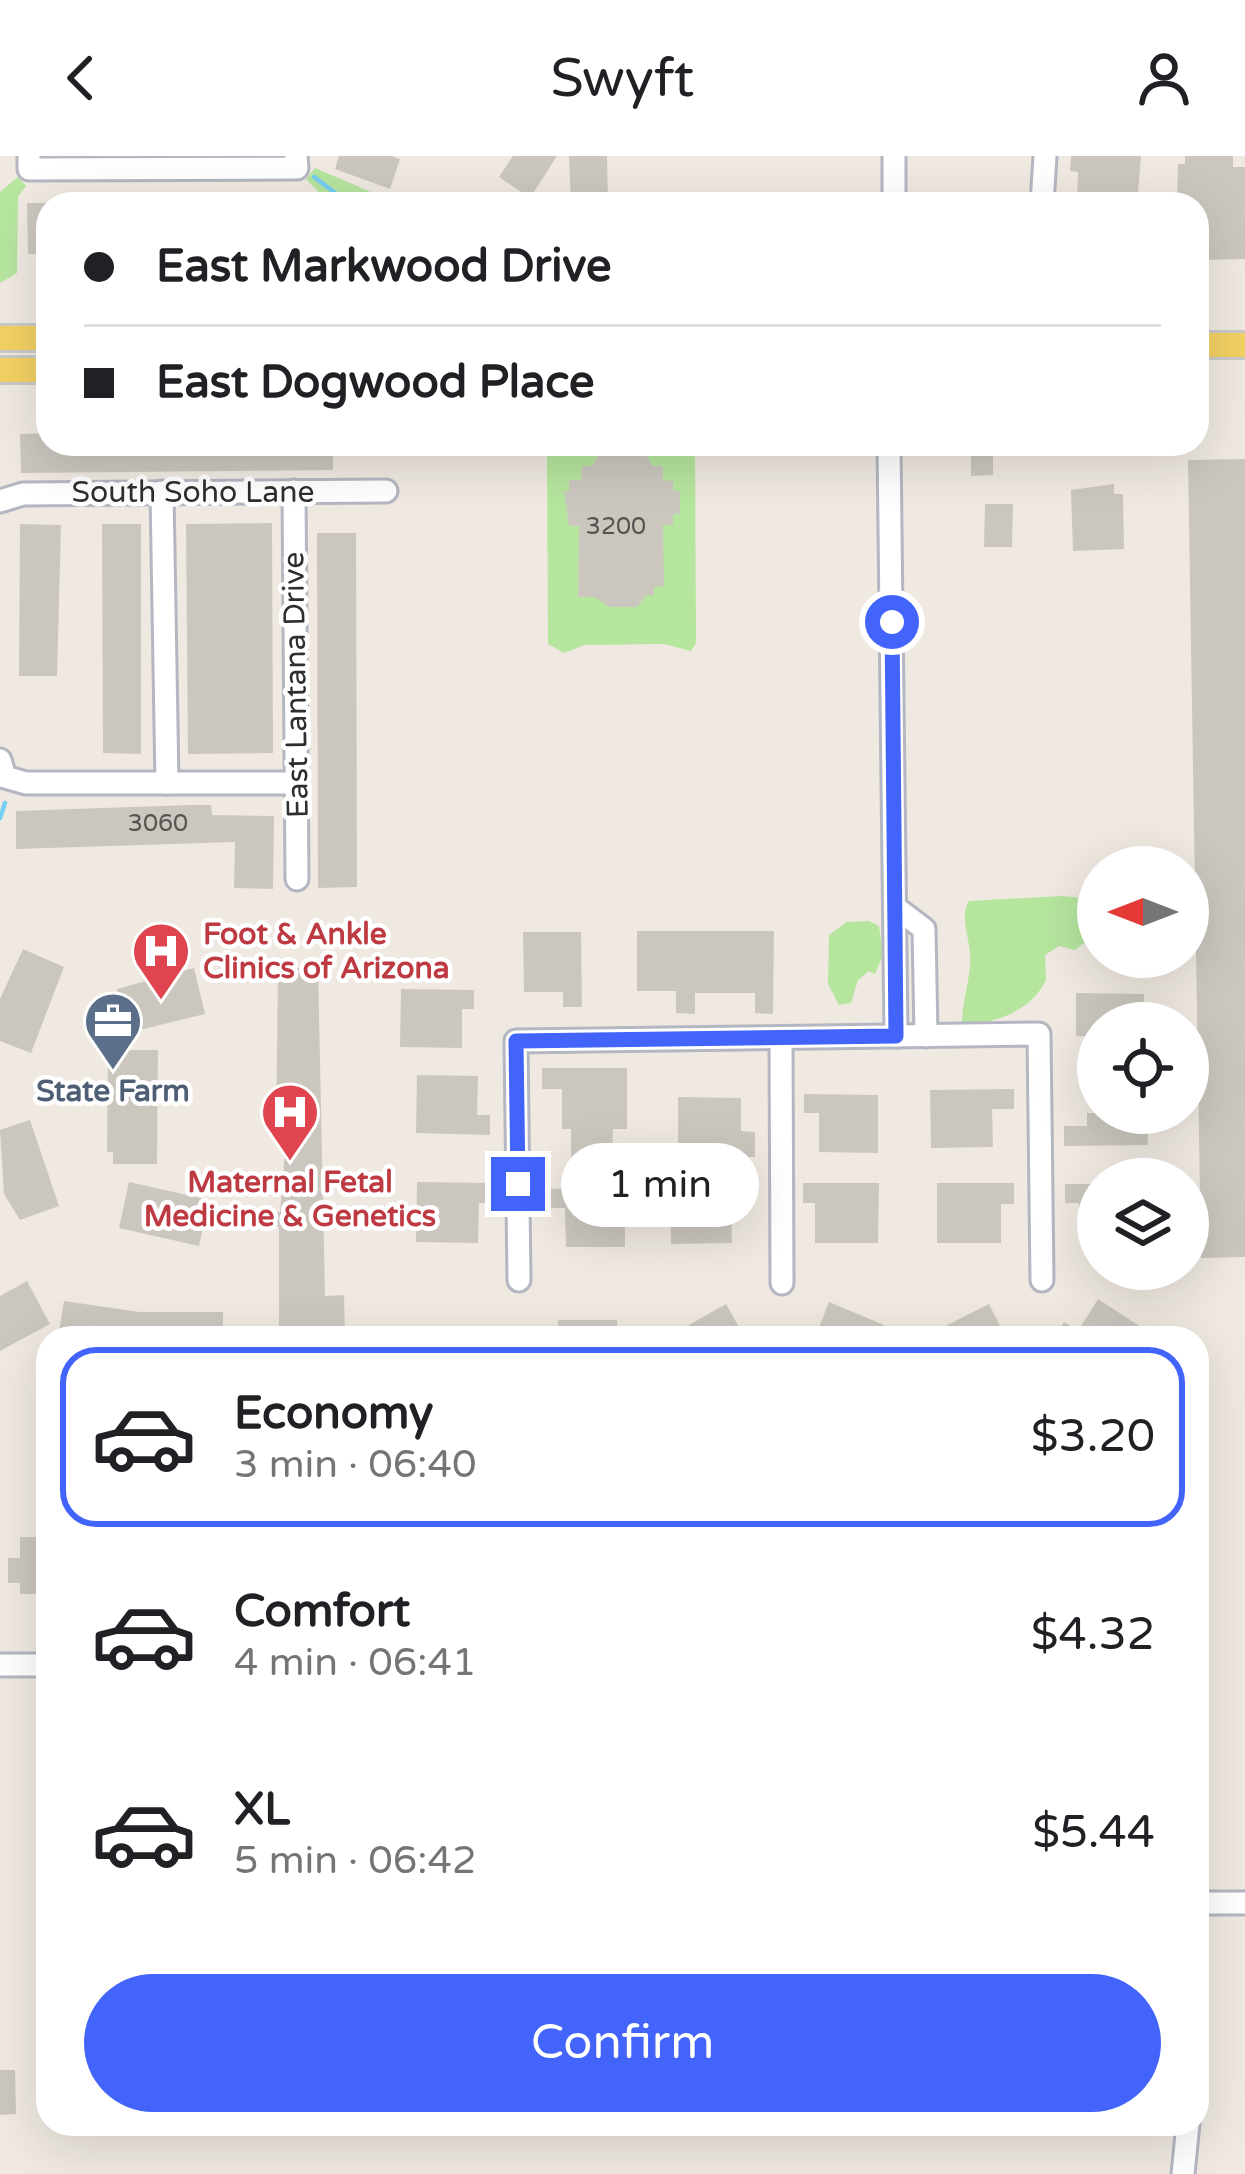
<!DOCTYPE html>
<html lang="en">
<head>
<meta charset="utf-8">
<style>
	:root { --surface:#fff; --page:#f6f6f6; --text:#202124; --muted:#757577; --line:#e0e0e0; --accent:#4264fb }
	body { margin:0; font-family:"Varela Round",sans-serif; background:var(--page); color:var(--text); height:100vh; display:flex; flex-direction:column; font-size:45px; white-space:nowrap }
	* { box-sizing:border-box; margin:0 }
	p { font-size:39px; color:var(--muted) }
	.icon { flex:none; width:66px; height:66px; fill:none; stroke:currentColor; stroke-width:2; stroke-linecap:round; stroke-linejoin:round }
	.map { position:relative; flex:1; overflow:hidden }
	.drawer { position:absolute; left:36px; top:1170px; width:1173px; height:810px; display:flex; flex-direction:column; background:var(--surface); border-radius:36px; box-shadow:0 12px 48px #0002 }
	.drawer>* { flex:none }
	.hud { position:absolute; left:36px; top:36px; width:1173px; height:264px; border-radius:36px; box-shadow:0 12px 48px #0002; display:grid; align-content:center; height:264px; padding:0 48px; background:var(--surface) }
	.needle { width:78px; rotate:270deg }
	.fabs { position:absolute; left:1077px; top:690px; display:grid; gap:24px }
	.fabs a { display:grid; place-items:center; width:132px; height:132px; border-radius:50%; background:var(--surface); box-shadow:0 12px 48px #0002; font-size:60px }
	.end { position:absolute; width:54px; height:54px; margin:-27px; border:15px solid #4264fb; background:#fff; box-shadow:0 0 0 6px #fff }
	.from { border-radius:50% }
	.bubble { position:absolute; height:84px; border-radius:42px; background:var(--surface); box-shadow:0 12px 48px #0002; font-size:39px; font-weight:600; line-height:84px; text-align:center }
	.hud b { display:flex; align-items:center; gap:42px; height:114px; font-size:45px }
	.hud b+b { border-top:3px solid var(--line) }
	.hud i { width:30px; height:30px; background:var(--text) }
	ul { padding:21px 0 0; list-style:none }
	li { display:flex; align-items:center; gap:36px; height:180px; margin:0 24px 18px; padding:0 24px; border:6px solid transparent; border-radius:36px }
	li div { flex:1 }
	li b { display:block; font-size:45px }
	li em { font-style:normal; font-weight:600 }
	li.active { border-color:var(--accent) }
	li>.icon { width:108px; height:108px; stroke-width:1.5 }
	.cta { display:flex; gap:24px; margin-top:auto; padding:24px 48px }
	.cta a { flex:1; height:138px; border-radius:72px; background:var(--accent); color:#fff; font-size:48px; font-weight:600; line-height:138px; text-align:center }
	header { display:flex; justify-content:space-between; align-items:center; height:156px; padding:0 48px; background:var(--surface); font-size:54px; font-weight:600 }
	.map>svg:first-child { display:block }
	.green { fill:#b6e59e }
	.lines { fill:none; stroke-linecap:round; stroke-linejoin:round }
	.stream { stroke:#75cff0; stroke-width:4.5 }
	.building { fill:#cbc7bf }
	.minor-casing { stroke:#b4b7c1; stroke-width:27 }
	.major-casing { stroke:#c9c9c9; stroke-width:30 }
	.minor { stroke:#fff; stroke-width:21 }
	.major { stroke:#f2d163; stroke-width:24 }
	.route { stroke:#4264fb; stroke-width:15 }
	.labels { text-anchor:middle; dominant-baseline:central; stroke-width:9; stroke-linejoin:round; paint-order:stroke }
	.number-label { font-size:24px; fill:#555452 }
	.street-label { font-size:30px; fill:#2e2e2e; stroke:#fff }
	.health-label { font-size:30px; font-weight:bold; fill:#be3a42; stroke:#fff; text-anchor:start }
	.service-label { font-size:30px; font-weight:bold; fill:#4e5e75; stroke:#fff }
</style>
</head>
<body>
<header><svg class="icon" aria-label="back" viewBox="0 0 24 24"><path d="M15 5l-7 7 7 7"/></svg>Swyft<svg class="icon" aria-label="person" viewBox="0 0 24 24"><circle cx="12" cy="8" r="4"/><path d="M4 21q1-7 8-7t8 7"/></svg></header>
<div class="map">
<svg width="1245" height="2018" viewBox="0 0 1245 2018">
	<rect width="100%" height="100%" fill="#efe9e1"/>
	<g class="green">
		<polygon points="315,12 392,45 421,48 330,48 306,23"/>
		<polygon points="18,21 26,30 18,41 17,117 0,127 0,36"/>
		<polygon points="547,288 695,288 696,487 691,495 664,488 585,489 564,497 548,488"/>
		<path d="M 1061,740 L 1098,743 L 1098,777 L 1075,794 L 1059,790 L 1045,799 L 1046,824 C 1031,855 996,868 962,868 C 962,845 971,822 970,801 C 970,781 959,762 969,745 Z"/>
		<polygon points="869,765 879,770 883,799 875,818 869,815 858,824 851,847 839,849 828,828 829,779 847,766"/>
	</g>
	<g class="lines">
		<g class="stream">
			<polyline points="314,21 342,42"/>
			<polyline points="0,662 5,647"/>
		</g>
	</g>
	<g class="building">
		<polygon points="339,0 392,0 400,3 390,33 335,13"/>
		<polygon points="513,0 557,0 530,42 499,21"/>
		<polygon points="569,0 607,0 608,45 571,46"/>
		<polygon points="1071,0 1141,0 1137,48 1077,48 1078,16 1070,15"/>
		<polygon points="1185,0 1233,0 1233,11 1245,11 1245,103 1197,104 1197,45 1177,44 1178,8 1185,8"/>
		<polygon points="27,47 48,47 48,98 28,98"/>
		<polygon points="48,277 48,288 333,288 333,314 21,317 20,278"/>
		<polygon points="605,288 638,288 653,310 663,310 663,325 673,324 673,335 680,335 680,358 673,358 673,369 663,369 664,430 654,431 654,439 646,439 637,451 609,451 595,441 578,441 579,370 569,370 564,335 569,335 569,324 581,324 582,310 592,310"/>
		<polygon points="971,298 993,298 993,319 971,320"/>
		<polygon points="1245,303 1245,1101 1201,1102 1188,304"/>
		<polygon points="1114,328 1114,338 1123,338 1124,393 1073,395 1071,334"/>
		<polygon points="985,348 1013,348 1012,391 984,391"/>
		<polygon points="272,367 273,597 188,598 186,368"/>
		<polygon points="20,368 61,369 57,520 19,520"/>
		<polygon points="102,368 141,368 141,598 103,597"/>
		<polygon points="317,377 356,377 357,731 318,732"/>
		<polygon points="190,649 211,649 212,659 274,660 273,733 234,732 235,686 16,693 16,655"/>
		<polygon points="637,775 774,775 773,858 755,857 755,837 695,837 695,858 676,857 676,835 637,835"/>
		<polygon points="523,776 581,776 582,851 563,851 563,836 524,836"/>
		<polygon points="23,793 64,811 31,897 0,885 0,843"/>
		<polygon points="194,812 205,858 127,877 117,833"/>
		<polygon points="278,812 318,812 325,1140 344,1139 345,1182 279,1182 279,1071 274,1071 274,1056 280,1056 286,985 276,985"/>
		<polygon points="401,833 474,834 474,853 462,853 462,892 400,891"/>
		<polygon points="1076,837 1144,838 1144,867 1098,867 1098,881 1076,880"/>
		<polygon points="108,894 158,894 157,1008 113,1008 113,996 107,996"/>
		<polygon points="542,912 627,912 627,973 613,973 612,1005 571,1004 571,973 562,973 562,933 542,933"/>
		<polygon points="417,919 478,920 477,959 490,959 490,979 416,977"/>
		<polygon points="1014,933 1014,953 992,953 993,991 931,992 930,934"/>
		<polygon points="804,938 878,939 878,997 819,996 819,957 804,957"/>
		<polygon points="678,941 741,942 741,975 755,976 755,1001 678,1000"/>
		<polygon points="1087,957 1147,957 1148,989 1064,990 1064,970 1087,970"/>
		<polygon points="30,964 59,1050 20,1064 4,1038 0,974"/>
		<polygon points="129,1026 209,1044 199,1090 119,1072"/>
		<polygon points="417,1026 492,1027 492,1047 479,1047 478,1087 416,1086"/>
		<polygon points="803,1027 879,1027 878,1087 815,1087 815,1047 803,1047"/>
		<polygon points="937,1027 1014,1027 1014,1048 1001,1048 1001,1087 937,1087"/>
		<polygon points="1065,1028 1098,1028 1098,1086 1079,1086 1079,1047 1065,1047"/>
		<polygon points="752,1029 752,1048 731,1049 732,1087 671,1088 670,1030"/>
		<polygon points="625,1032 625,1091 566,1091 565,1052 543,1052 543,1033"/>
		<polygon points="27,1125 50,1168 0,1195 0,1140"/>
		<polygon points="1098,1143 1158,1182 1054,1182 1064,1166 1078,1175"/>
		<polygon points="64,1145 139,1156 223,1156 223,1182 58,1182"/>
		<polygon points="829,1146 884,1169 879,1182 815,1182"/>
		<polygon points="726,1148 745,1182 666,1182"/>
		<polygon points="989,1148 1006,1182 922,1182"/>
		<rect x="558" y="1164" width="59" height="18"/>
		<polygon points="20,1381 48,1381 48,1438 20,1438 20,1427 8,1427 8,1402 20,1402"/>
		<polygon points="0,1914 15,1914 16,1958 0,1959"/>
	</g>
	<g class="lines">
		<defs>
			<g id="minor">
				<polyline points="29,0 29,13 297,12 296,0"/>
				<polyline points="894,48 894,0"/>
				<polyline points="1042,48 1045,0"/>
				<polyline points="889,288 896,880"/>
				<polyline points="294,335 297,723"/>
				<polyline points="162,336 167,627"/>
				<polyline points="0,345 23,338 386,335"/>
				<polyline points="0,604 5,621 26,627 297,627"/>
				<polyline points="895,751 924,773 926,880"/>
				<polyline points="781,882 782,1127"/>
				<polyline points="519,1124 516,885 1039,878 1042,1124"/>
				<polyline points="0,1509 48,1509"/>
				<polyline points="1197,1747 1245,1747"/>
				<polyline points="1183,2018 1188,1968"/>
			</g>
			<g id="major">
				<polyline points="0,182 48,182"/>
				<polyline points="1197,189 1245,189"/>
				<polyline points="0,214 48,214"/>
			</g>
		</defs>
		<use href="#minor" class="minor-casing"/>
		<use href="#major" class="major-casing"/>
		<use href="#minor" class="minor"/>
		<use href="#major" class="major"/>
	</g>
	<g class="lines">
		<polyline class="route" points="518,1028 516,885 896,880 892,466"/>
	</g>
	<defs>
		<symbol id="hospital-pin" viewBox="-11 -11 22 30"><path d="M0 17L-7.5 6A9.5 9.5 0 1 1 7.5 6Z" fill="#e0444e" stroke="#fff"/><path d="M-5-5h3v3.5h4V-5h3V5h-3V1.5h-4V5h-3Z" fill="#fff"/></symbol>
		<symbol id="office-pin" viewBox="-11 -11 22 30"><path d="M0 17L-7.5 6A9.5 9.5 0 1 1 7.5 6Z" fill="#5c6f8a" stroke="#fff"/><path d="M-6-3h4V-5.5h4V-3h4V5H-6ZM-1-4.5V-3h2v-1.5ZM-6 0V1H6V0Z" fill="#fff"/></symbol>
	</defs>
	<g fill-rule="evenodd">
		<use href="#hospital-pin" x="128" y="762" width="66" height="90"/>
		<use href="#office-pin" x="80" y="832" width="66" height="90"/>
		<use href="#hospital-pin" x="257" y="923" width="66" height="90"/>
	</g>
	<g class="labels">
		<g class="number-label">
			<text x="616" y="370">3200</text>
			<text x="158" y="667">3060</text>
		</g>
		<g class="street-label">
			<text x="193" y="336">South Soho Lane</text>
			<text transform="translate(296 529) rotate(-91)">East Lantana Drive</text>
		</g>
		<g class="health-label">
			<text x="203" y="778">Foot &amp; Ankle<tspan x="203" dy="34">Clinics of Arizona</tspan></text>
			<text x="290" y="1026" text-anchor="middle">Maternal Fetal<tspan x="290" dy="34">Medicine &amp; Genetics</tspan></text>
		</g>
		<g class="service-label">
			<text x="113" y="935">State Farm</text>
		</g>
	</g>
</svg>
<div class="fabs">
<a><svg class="needle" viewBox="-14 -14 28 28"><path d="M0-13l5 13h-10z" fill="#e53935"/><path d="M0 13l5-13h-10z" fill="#757577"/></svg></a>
<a><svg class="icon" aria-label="locate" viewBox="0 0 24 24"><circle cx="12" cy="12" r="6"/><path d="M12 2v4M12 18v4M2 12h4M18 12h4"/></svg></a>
<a><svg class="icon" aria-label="layers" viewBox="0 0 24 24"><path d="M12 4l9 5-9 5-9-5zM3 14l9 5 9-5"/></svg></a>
</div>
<i class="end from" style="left:892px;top:466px"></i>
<i class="end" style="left:518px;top:1028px"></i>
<div class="bubble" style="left:561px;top:987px;width:198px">1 min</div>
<div class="hud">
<b><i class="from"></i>East Markwood Drive</b>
<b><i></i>East Dogwood Place</b>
</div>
<section class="drawer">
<ul>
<li class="active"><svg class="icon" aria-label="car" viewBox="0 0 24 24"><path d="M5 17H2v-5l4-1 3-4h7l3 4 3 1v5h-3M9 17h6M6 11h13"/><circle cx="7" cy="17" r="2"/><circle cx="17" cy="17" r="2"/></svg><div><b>Economy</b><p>3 min · 06:40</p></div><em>$3.20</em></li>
<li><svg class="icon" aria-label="car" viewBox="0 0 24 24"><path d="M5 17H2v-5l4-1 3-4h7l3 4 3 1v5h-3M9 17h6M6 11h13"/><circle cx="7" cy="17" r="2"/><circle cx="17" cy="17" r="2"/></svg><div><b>Comfort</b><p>4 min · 06:41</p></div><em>$4.32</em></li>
<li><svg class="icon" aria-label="car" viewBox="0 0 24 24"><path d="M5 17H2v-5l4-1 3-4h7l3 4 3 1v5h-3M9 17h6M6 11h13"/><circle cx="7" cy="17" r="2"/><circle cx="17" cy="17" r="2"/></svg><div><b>XL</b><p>5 min · 06:42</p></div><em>$5.44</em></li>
</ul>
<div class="cta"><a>Confirm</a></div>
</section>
</div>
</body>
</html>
